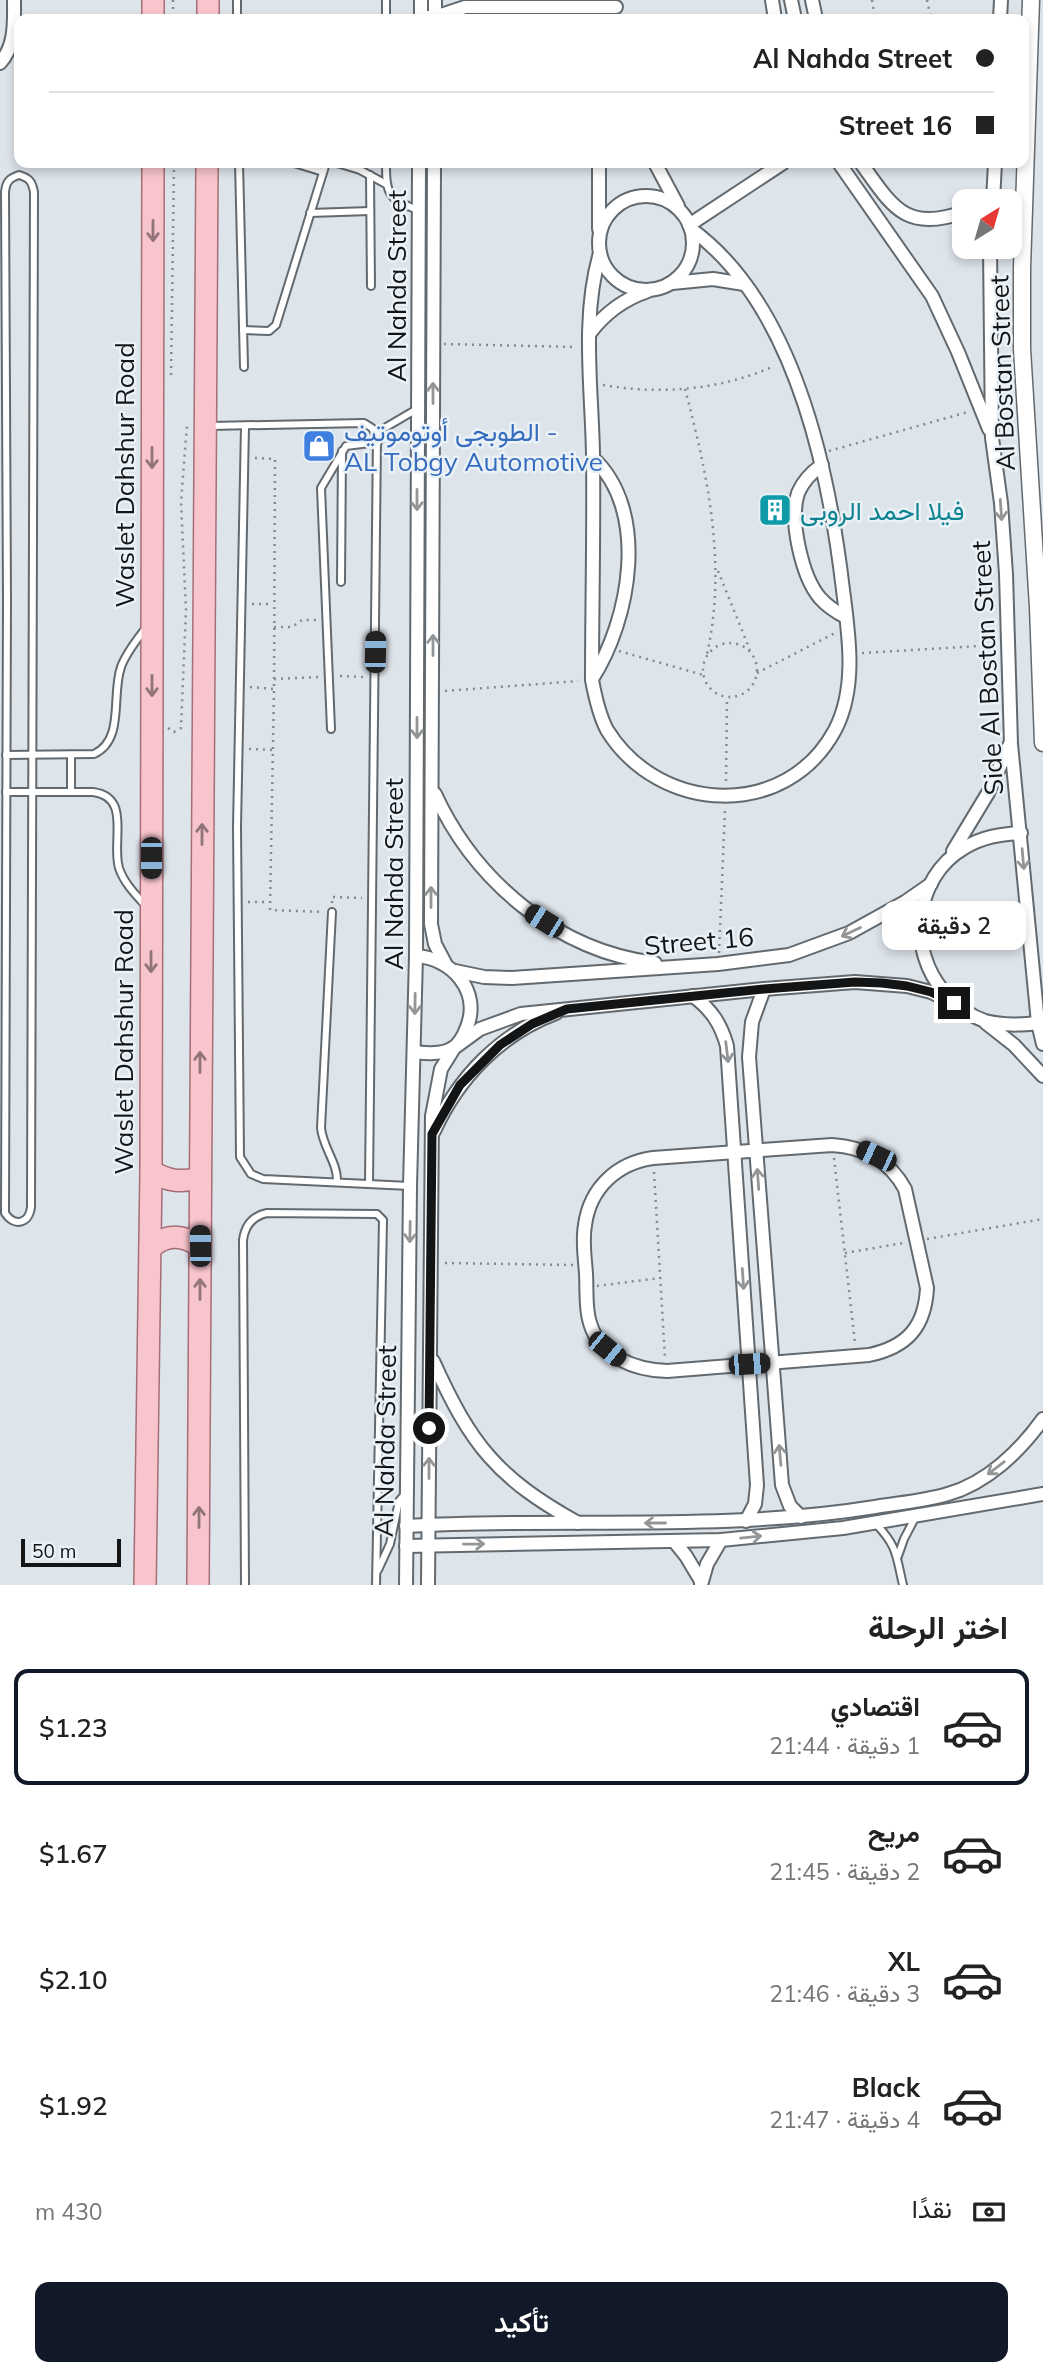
<!DOCTYPE html>
<html lang="ar">
<head>
<meta charset="utf-8">
<style>
	:root { --surface:#fff; --page:#f2f2f2; --text:#222; --muted:#767676; --line:#e0e0e0; --accent:#111827 }
	body { margin:0; font-family:Mulish,Vazirmatn,sans-serif; background:var(--page); color:var(--text); direction:rtl; height:100vh; display:flex; flex-direction:column; font-size:26px; white-space:nowrap }
	* { box-sizing:border-box; margin:0 }
	p { font-size:23px; color:var(--muted) }
	.icon { flex:none; width:38px; height:38px; fill:none; stroke:currentColor; stroke-width:2; stroke-linecap:round; stroke-linejoin:round }
	.map { position:relative; height:1585px; overflow:hidden; direction:ltr }
	.drawer { display:flex; flex-direction:column; background:var(--surface); flex:1 }
	.drawer>* { flex:none }
	.banner { position:absolute; left:14px; top:14px; width:1015px; height:154px; border-radius:14px; box-shadow:0 4px 10px #0003; direction:rtl; display:grid; align-content:center; height:154px; padding:0 35px; background:var(--surface) }
	.needle { width:46px; rotate:37deg }
	.buttons { position:absolute; left:952px; top:189px; display:grid; gap:14px }
	.buttons a { display:grid; place-items:center; width:70px; height:70px; border-radius:14px; background:var(--surface); box-shadow:0 4px 10px #0003; font-size:35px }
	.scale { position:absolute; left:21px; bottom:18px; width:100px; box-sizing:border-box; padding-left:7px; border:4px solid #121416; border-top:0; font-size:19px; line-height:24px; white-space:nowrap; color:#121416; -webkit-text-stroke:5px #eaf2f8; paint-order:stroke }
	.end { position:absolute; width:32px; height:32px; margin:-16px; border:9px solid #121416; background:#fff; box-shadow:0 0 0 4px #fff }
	.from { border-radius:50% }
	.bubble { position:absolute; height:49px; border-radius:14px; background:var(--surface); box-shadow:0 4px 10px #0003; font-size:23px; font-weight:600; line-height:49px; text-align:center; direction:rtl }
	.car { position:absolute; width:21px; height:42px; margin:-21px -10px; border-radius:9px; box-shadow:0 0 5px 2px #0007; background:linear-gradient(#222 24%,#8ab4d8 0 40%,#222 0 76%,#8ab4d8 0 86%,#222 0) }
	.banner b { display:flex; align-items:center; gap:24px; height:66px; font-size:26px }
	.banner b+b { border-top:2px solid var(--line) }
	.banner i { width:18px; height:18px; background:var(--text) }
	ul { padding:0; list-style:none }
	li { display:flex; align-items:center; gap:21px; height:116px; margin:0 14px 10px; padding:0 21px; border:4px solid transparent; border-radius:14px }
	li div { flex:1 }
	li b { display:block; font-size:26px }
	li em { font-style:normal; font-weight:600 }
	li.selected { border-color:var(--accent) }
	li>.icon { width:63px; height:63px; stroke-width:1.5 }
	h2 { padding:0 35px; font-size:32px; line-height:84px }
	.pay { display:flex; align-items:center; gap:18px; height:77px; padding:0 35px; font-size:26px }
	.pay p { margin-inline-start:auto }
	.button { display:flex; gap:14px; margin-top:auto; padding:14px 35px }
	.button a { flex:1; height:80px; border-radius:14px; background:var(--accent); color:#fff; font-size:28px; font-weight:600; line-height:80px; text-align:center }
	.map>svg:first-child { display:block }
	.lines { fill:none; stroke-linecap:round; stroke-linejoin:round }
	.service-casing { stroke:#636a6f; stroke-width:10 }
	.minor-casing { stroke:#636a6f; stroke-width:16 }
	.tertiary-casing { stroke:#636a6f; stroke-width:19 }
	.primary-casing { stroke:#a66e77; stroke-width:24 }
	.path { stroke:#858a8e; stroke-width:2.5; stroke-dasharray:2 5; stroke-linecap:butt }
	.service { stroke:#fff; stroke-width:6 }
	.minor { stroke:#fff; stroke-width:12 }
	.tertiary { stroke:#fff; stroke-width:16 }
	.primary { stroke:#f9c5cd; stroke-width:21 }
	.oneway { stroke:#91757b }
	.oneway2 { stroke:#949596 }
	.route { stroke:#121416; stroke-width:9 }
	.labels { text-anchor:middle; dominant-baseline:central; stroke-width:5; stroke-linejoin:round; paint-order:stroke }
	.street-label { font-size:26px; fill:#121416; stroke:#eaf2f8 }
	.shop-label { font-size:26px; fill:#366cbe; stroke:#eaf2f8; text-anchor:start }
	.culture-label { font-size:26px; fill:#0d838f; stroke:#eaf2f8; text-anchor:start }
</style>
</head>
<body>
<div class="map">
<svg width="1043" height="1585" viewBox="0 0 1043 1585">
	<rect width="100%" height="100%" fill="#dde4ea"/>
	<g class="lines">
		<defs>
			<g id="service">
				<polyline points="237,19 237,0"/>
				<polyline points="386,19 386,0"/>
				<polyline points="239,163 244,367"/>
				<polyline points="294,163 323,172"/>
				<polyline points="337,163 360,170 386,184"/>
				<path d="M 386,163 C 386,194 388,200 419,210"/>
				<path d="M 19,175 C 29,178 32,181 34,192 L 31,1207 C 29,1224 14,1227 5,1213 L 7,599 L 5,192 C 6,181 10,178 19,175 Z"/>
				<polyline points="370,175 371,286"/>
				<polyline points="310,213 370,211"/>
				<polyline points="243,330 269,331 276,325 326,163"/>
				<polyline points="210,426 364,423 372,428 377,437 369,1184"/>
				<polyline points="245,426 237,827 240,1157 251,1174 263,1179 410,1186"/>
				<polyline points="376,433 417,409"/>
				<polyline points="341,582 342,451"/>
				<polyline points="331,729 321,488 346,446 378,442"/>
				<path d="M 6,755 L 94,754 C 125,740 111,695 121,667 C 126,653 136,641 145,629"/>
				<polyline points="71,755 71,792"/>
				<path d="M 6,792 L 93,792 C 132,797 111,842 119,868 C 124,883 135,894 145,905"/>
				<path d="M 332,912 L 321,1128 C 323,1148 338,1163 337,1182"/>
				<path d="M 876,1524 C 898,1547 896,1556 903,1585"/>
				<polyline points="898,1556 904,1539 916,1516"/>
				<polyline points="378,1570 390,1544 399,1501 406,1493"/>
				<path d="M 245,1585 L 243,1240 C 245,1225 253,1216 267,1213 L 377,1214 L 383,1220 L 376,1585"/>
			</g>
			<g id="minor">
				<polyline points="435,0 435,19"/>
				<polyline points="772,0 775,19"/>
				<polyline points="791,0 795,19"/>
				<polyline points="812,0 816,19"/>
				<polyline points="421,17 435,17 465,7 616,7"/>
				<polyline points="421,19 421,0"/>
				<polyline points="1000,19 1001,0"/>
				<path d="M 0,63 C 16,45 14,22 14,0"/>
				<polyline points="434,163 431,924 435,944 445,963"/>
				<polyline points="599,163 599,229"/>
				<polyline points="655,163 678,206"/>
				<polyline points="839,163 932,296 958,352 989,429"/>
				<path d="M 861,163 C 892,206 905,233 964,212"/>
				<circle cx="646" cy="243" r="47"/>
				<polyline points="993,201 995,163"/>
				<polyline points="689,225 783,163"/>
				<polyline points="990,247 992,438 1001,503 1006,574 1011,744 1038,1023 1043,1044"/>
				<path d="M 600,253 C 581,318 592,389 593,455 C 594,530 592,605 592,680 C 595,696 599,715 607,730 C 659,814 786,821 835,730 C 857,688 849,636 843,590 C 829,470 794,304 691,229"/>
				<polyline points="672,283 713,279 744,284"/>
				<path d="M 590,333 C 605,313 624,299 648,291"/>
				<path d="M 822,465 C 812,472 803,481 798,493 C 789,520 802,577 820,598 C 827,606 836,612 846,617"/>
				<path d="M 592,679 C 630,620 650,511 593,458"/>
				<path d="M 435,794 C 475,881 557,951 655,963"/>
				<path d="M 1021,833 C 1000,834 982,837 964,848 C 913,878 907,951 945,993 C 956,1005 970,1016 985,1021 C 1003,1026 1020,1025 1038,1023"/>
				<polyline points="953,851 988,793 1010,744"/>
				<polyline points="455,971 484,977 512,978 718,964 789,955 849,933 905,902 931,884"/>
				<polyline points="764,989 752,1022 749,1057 782,1485 790,1506 801,1517"/>
				<path d="M 693,996 C 711,1009 721,1024 727,1046 L 757,1485 L 755,1504 L 746,1521"/>
				<polyline points="986,1023 1014,1045 1043,1076"/>
				<path d="M 414,1052 C 425,1053 440,1055 451,1049 C 459,1045 464,1035 467,1027 C 481,991 452,958 416,956"/>
				<path d="M 434,1131 C 458,1078 500,1034 556,1013"/>
				<path d="M 832,1145 C 865,1147 889,1160 905,1189 L 927,1288 C 925,1327 907,1347 869,1355 L 667,1371 C 635,1370 600,1357 590,1323 C 585,1308 587,1289 586,1274 C 585,1258 582,1241 585,1225 C 590,1188 617,1163 653,1158 Z"/>
				<path d="M 433,1361 C 471,1445 497,1478 578,1523"/>
				<path d="M 406,1526 C 563,1517 720,1532 875,1507 C 899,1503 925,1501 948,1494 C 987,1483 1020,1451 1043,1419"/>
				<polyline points="674,1541 686,1556 701,1581"/>
				<polyline points="406,1546 721,1540 843,1528 1043,1494"/>
				<polyline points="406,1585 410,1186 416,956 419,163"/>
				<polyline points="428,1585 432,1116 441,1069 454,1048 480,1029 521,1014 764,989 855,982 907,986 931,992 954,1003"/>
				<polyline points="701,1585 707,1564 721,1540"/>
			</g>
			<polyline id="tertiary" points="1031,0 1022,268 1022,349 1038,607 1043,743"/>
			<g id="primary">
				<polyline points="153,19 153,0"/>
				<polyline points="208,19 208,0"/>
				<path d="M 151,1171 C 167,1181 181,1183 199,1178"/>
				<path d="M 150,1248 C 166,1234 182,1234 200,1246"/>
				<polyline points="145,1585 151,1171 153,163"/>
				<polyline points="198,1585 207,163"/>
			</g>
		</defs>
		<use href="#service" class="service-casing"/>
		<use href="#minor" class="minor-casing"/>
		<use href="#tertiary" class="tertiary-casing"/>
		<use href="#primary" class="primary-casing"/>
		<g class="path">
			<polyline points="173,0 173,19"/>
			<polyline points="872,0 875,19"/>
			<polyline points="927,0 931,19"/>
			<polyline points="444,344 577,347"/>
			<polyline points="171,375 174,163"/>
			<path d="M 603,385 C 660,395 721,390 774,366"/>
			<path d="M 685,389 C 708,476 727,565 707,654"/>
			<polyline points="829,451 968,412"/>
			<polyline points="255,458 275,459 274,689 270,910 324,912"/>
			<polyline points="718,571 750,650"/>
			<polyline points="252,604 273,604"/>
			<polyline points="274,627 292,627 302,620 318,620"/>
			<circle cx="730" cy="670" r="27"/>
			<polyline points="619,651 703,675"/>
			<polyline points="862,653 996,645"/>
			<polyline points="757,673 835,633"/>
			<polyline points="340,676 364,677"/>
			<polyline points="274,679 319,677"/>
			<polyline points="250,687 274,689"/>
			<polyline points="445,691 578,681"/>
			<polyline points="168,728 174,732 181,728 186,610 181,502 187,425"/>
			<polyline points="249,749 273,750"/>
			<polyline points="726,781 727,697"/>
			<polyline points="248,902 269,902"/>
			<polyline points="332,903 332,897 362,898"/>
			<polyline points="719,953 725,809"/>
			<polyline points="834,1158 855,1343"/>
			<polyline points="654,1172 665,1358"/>
			<polyline points="927,1239 1043,1219"/>
			<polyline points="845,1253 903,1243"/>
			<polyline points="445,1263 574,1265"/>
			<polyline points="597,1286 660,1278"/>
		</g>
		<use href="#service" class="service"/>
		<use href="#minor" class="minor"/>
		<use href="#tertiary" class="tertiary"/>
		<use href="#primary" class="primary"/>
	</g>
	<defs><path id="oneway-shaft" d="M-6 0H5M1.5-3L5.5 0L1.5 3" fill="none" stroke-width="1.6" stroke-linecap="round" stroke-linejoin="round" transform="scale(1.75)"/></defs>
	<g class="oneway">
		<use href="#oneway-shaft" transform="translate(153 231) rotate(90)"/>
		<use href="#oneway-shaft" transform="translate(152 458) rotate(90)"/>
		<use href="#oneway-shaft" transform="translate(152 686) rotate(90)"/>
		<use href="#oneway-shaft" transform="translate(202 834) rotate(-90)"/>
		<use href="#oneway-shaft" transform="translate(151 962) rotate(90)"/>
		<use href="#oneway-shaft" transform="translate(200 1062) rotate(-90)"/>
		<use href="#oneway-shaft" transform="translate(200 1289) rotate(-90)"/>
		<use href="#oneway-shaft" transform="translate(199 1517) rotate(-90)"/>
	</g>
	<g class="oneway2">
		<use href="#oneway-shaft" transform="translate(433 393) rotate(-90)"/>
		<use href="#oneway-shaft" transform="translate(417 500) rotate(90)"/>
		<use href="#oneway-shaft" transform="translate(1001 510) rotate(86)"/>
		<use href="#oneway-shaft" transform="translate(433 645) rotate(-90)"/>
		<use href="#oneway-shaft" transform="translate(417 728) rotate(90)"/>
		<use href="#oneway-shaft" transform="translate(1023 859) rotate(85)"/>
		<use href="#oneway-shaft" transform="translate(431 897) rotate(-90)"/>
		<use href="#oneway-shaft" transform="translate(851 932) rotate(155)"/>
		<use href="#oneway-shaft" transform="translate(415 1004) rotate(91)"/>
		<use href="#oneway-shaft" transform="translate(727 1052) rotate(83)"/>
		<use href="#oneway-shaft" transform="translate(758 1179) rotate(-94)"/>
		<use href="#oneway-shaft" transform="translate(410 1232) rotate(91)"/>
		<use href="#oneway-shaft" transform="translate(743 1279) rotate(86)"/>
		<use href="#oneway-shaft" transform="translate(780 1455) rotate(-95)"/>
		<use href="#oneway-shaft" transform="translate(429 1468) rotate(-90)"/>
		<use href="#oneway-shaft" transform="translate(996 1468) rotate(143)"/>
		<use href="#oneway-shaft" transform="translate(655 1523) rotate(180)"/>
		<use href="#oneway-shaft" transform="translate(751 1537) rotate(-6)"/>
		<use href="#oneway-shaft" transform="translate(474 1544) rotate(-1)"/>
	</g>
	<g class="lines">
		<polyline class="route" points="429,1428 432,1134 460,1085 500,1045 532,1024 567,1009 764,989 855,982 882,983 907,986 931,992 954,1003"/>
	</g>
	<defs>
		<symbol id="shop-square" viewBox="-11 -11 22 22"><rect x="-9" y="-9" width="18" height="18" rx="4" fill="#3f7fe0" stroke="#eaf2f8"/><path d="M-5-2.5h2.3a2.7 3.5 0 0 1 5.4 0H5L5.5 6h-11ZM-1.5-2.5h3a1.5 2.3 0 0 0-3 0Z" fill="#fff"/></symbol>
		<symbol id="building-square" viewBox="-11 -11 22 22"><rect x="-9" y="-9" width="18" height="18" rx="4" fill="#0f9aa8" stroke="#eaf2f8"/><path d="M-4-6H4V6H1V3H-1V6H-4ZM-2.5-4.3h1.7v1.8h-1.7ZM.8-4.3h1.7v1.8H.8ZM-2.5-1h1.7V.8h-1.7ZM.8-1h1.7V.8H.8Z" fill="#fff"/></symbol>
	</defs>
	<g fill-rule="evenodd">
		<use href="#shop-square" x="300" y="427" width="38" height="38"/>
		<use href="#building-square" x="756" y="491" width="38" height="38"/>
	</g>
	<g class="labels">
		<g class="street-label">
			<text transform="translate(396 286) rotate(-90)">Al Nahda Street</text>
			<text transform="translate(1002 373) rotate(-92)">Al Bostan Street</text>
			<text transform="translate(124 475) rotate(-90)">Waslet Dahshur Road</text>
			<text transform="translate(987 668) rotate(-93)">Side Al Bostan Street</text>
			<text transform="translate(393 874) rotate(-90)">Al Nahda Street</text>
			<text transform="translate(699 941) rotate(-5)">Street 16</text>
			<text transform="translate(123 1042) rotate(-90)">Waslet Dahshur Road</text>
			<text transform="translate(385 1441) rotate(-89)">Al Nahda Street</text>
		</g>
		<g class="shop-label">
			<text x="344" y="431">الطوبجى أوتوموتيف -<tspan x="344" dy="30">AL Tobgy Automotive</tspan></text>
		</g>
		<g class="culture-label">
			<text x="800" y="510">فيلا احمد الروبى</text>
		</g>
	</g>
</svg>
<div class="buttons">
<a><svg class="needle" viewBox="-14 -14 28 28"><path d="M0-13l5 13h-10z" fill="#e53935"/><path d="M0 13l5-13h-10z" fill="#767676"/></svg></a>
</div>
<div class="scale">50 m</div>
<i class="end from" style="left:429px;top:1428px"></i>
<i class="end" style="left:954px;top:1003px"></i>
<div class="bubble" style="left:882px;top:901px;width:144px">2 دقيقة</div>
<i class="car" style="left:375px;top:652px;rotate:1deg"></i>
<i class="car" style="left:151px;top:858px;rotate:180deg"></i>
<i class="car" style="left:544px;top:921px;rotate:302deg"></i>
<i class="car" style="left:876px;top:1156px;rotate:295deg"></i>
<i class="car" style="left:200px;top:1246px;rotate:359deg"></i>
<i class="car" style="left:607px;top:1349px;rotate:129deg"></i>
<i class="car" style="left:749px;top:1364px;rotate:86deg"></i>
<div class="banner">
<b><i class="from"></i>Al Nahda Street</b>
<b><i></i>Street 16</b>
</div>
</div>
<section class="drawer">
<h2>اختر الرحلة</h2>
<ul>
<li class="selected"><svg class="icon" aria-label="car" viewBox="0 0 24 24"><path d="M5 17H2v-5l4-1 3-4h7l3 4 3 1v5h-3M9 17h6M6 11h13"/><circle cx="7" cy="17" r="2"/><circle cx="17" cy="17" r="2"/></svg><div><b>اقتصادي</b><p>1 دقيقة · 21:44</p></div><em>$1.23</em></li>
<li><svg class="icon" aria-label="car" viewBox="0 0 24 24"><path d="M5 17H2v-5l4-1 3-4h7l3 4 3 1v5h-3M9 17h6M6 11h13"/><circle cx="7" cy="17" r="2"/><circle cx="17" cy="17" r="2"/></svg><div><b>مريح</b><p>2 دقيقة · 21:45</p></div><em>$1.67</em></li>
<li><svg class="icon" aria-label="car" viewBox="0 0 24 24"><path d="M5 17H2v-5l4-1 3-4h7l3 4 3 1v5h-3M9 17h6M6 11h13"/><circle cx="7" cy="17" r="2"/><circle cx="17" cy="17" r="2"/></svg><div><b>XL</b><p>3 دقيقة · 21:46</p></div><em>$2.10</em></li>
<li><svg class="icon" aria-label="car" viewBox="0 0 24 24"><path d="M5 17H2v-5l4-1 3-4h7l3 4 3 1v5h-3M9 17h6M6 11h13"/><circle cx="7" cy="17" r="2"/><circle cx="17" cy="17" r="2"/></svg><div><b>Black</b><p>4 دقيقة · 21:47</p></div><em>$1.92</em></li>
</ul>
<div class="pay"><svg class="icon" aria-label="cash" viewBox="0 0 24 24"><path d="M3 7h18v10H3z"/><circle cx="12" cy="12" r="2"/></svg>نقدًا<p>430 m</p></div>
<div class="button"><a>تأكيد</a></div>
</section>
</body>
</html>
